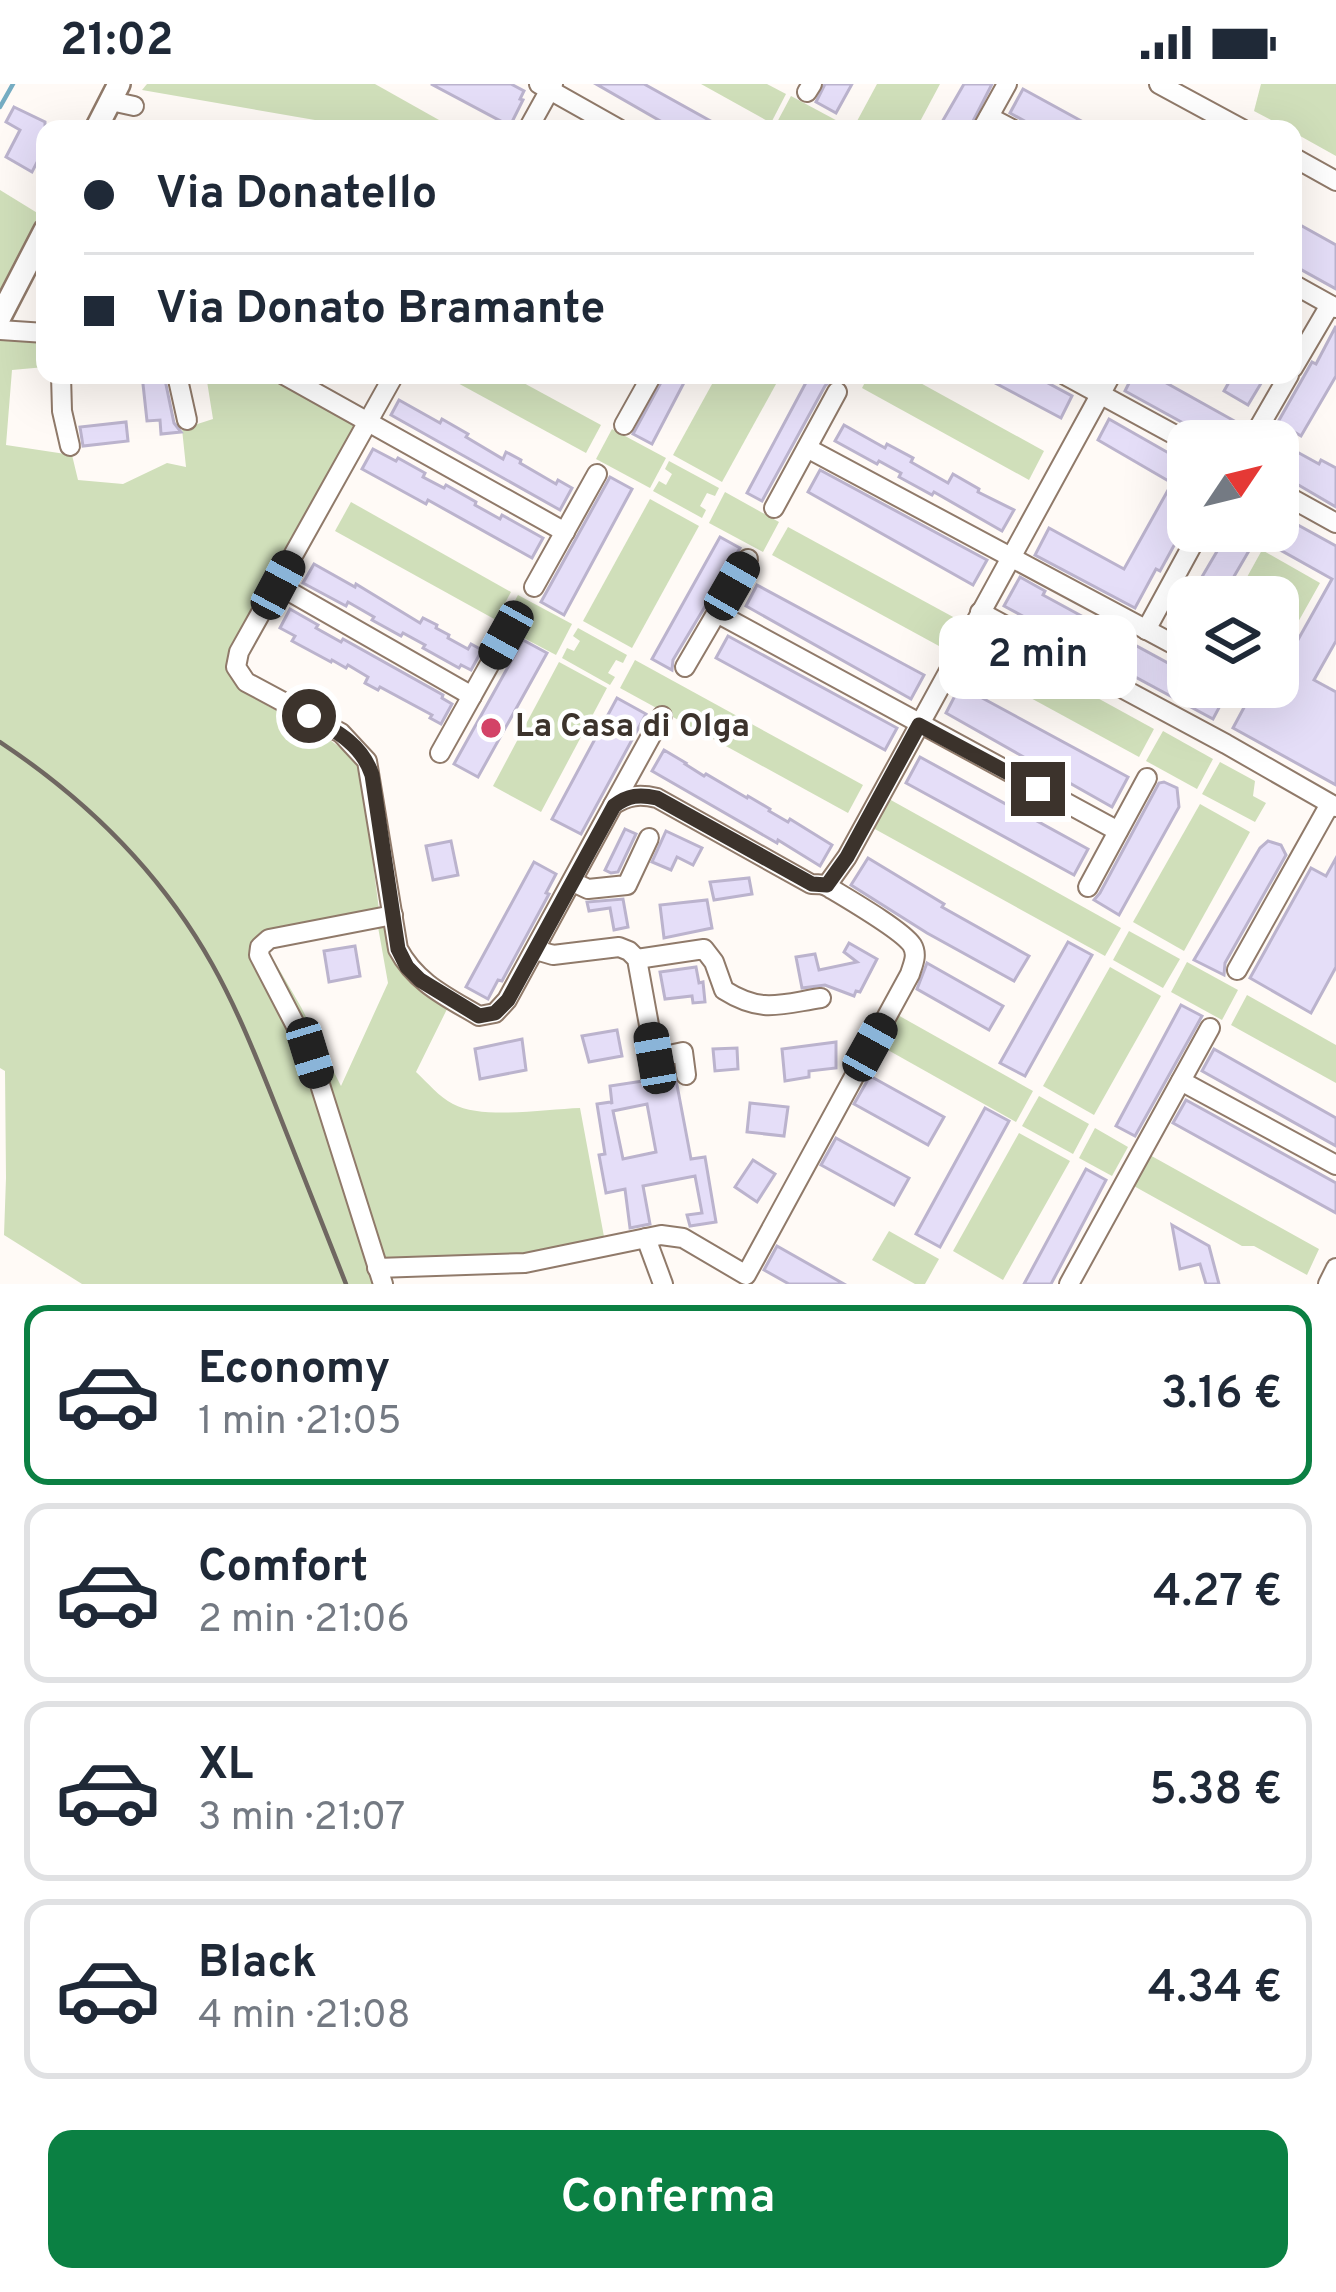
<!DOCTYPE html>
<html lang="it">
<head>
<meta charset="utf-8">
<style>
	:root { --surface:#fff; --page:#f2f2f3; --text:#1f2937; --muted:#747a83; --line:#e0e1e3; --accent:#0b8043 }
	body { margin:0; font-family:Overpass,sans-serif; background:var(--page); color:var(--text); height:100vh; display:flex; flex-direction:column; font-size:45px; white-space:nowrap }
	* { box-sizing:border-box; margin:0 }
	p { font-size:39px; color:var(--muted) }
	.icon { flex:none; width:66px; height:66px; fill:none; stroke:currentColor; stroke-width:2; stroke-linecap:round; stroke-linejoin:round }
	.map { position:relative; height:1200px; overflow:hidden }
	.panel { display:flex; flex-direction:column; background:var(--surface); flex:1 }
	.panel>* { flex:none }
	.guide { position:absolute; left:36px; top:36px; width:1266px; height:264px; border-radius:24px; box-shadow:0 12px 48px #0002; display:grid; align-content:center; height:264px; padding:0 48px; background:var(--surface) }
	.needle { width:78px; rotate:55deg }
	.tools { position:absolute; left:1167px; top:336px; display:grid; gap:24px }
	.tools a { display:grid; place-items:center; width:132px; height:132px; border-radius:24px; background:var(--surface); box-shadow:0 12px 48px #0002; font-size:60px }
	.end { position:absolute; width:54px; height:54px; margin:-27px; border:15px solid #3c332c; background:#fff; box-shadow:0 0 0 6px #fff }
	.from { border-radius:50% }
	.bubble { position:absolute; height:84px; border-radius:24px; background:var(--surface); box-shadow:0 12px 48px #0002; font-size:39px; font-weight:600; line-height:84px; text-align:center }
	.car { position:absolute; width:36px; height:72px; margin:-36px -18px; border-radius:15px; box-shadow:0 0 9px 3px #0007; background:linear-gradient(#222 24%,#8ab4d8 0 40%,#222 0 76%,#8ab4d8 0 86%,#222 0) }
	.guide b { display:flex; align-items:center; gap:42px; height:114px; font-size:45px }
	.guide b+b { border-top:3px solid var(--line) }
	.guide i { width:30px; height:30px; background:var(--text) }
	ul { padding:21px 0 0; list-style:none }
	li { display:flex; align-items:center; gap:36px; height:180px; margin:0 24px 18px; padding:0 24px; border:6px solid var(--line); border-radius:24px }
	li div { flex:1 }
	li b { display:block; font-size:45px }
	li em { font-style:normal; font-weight:600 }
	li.active { border-color:var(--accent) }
	li>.icon { width:108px; height:108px; stroke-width:1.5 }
	.cta { display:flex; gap:24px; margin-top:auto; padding:24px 48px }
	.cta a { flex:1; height:138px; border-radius:24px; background:var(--accent); color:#fff; font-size:48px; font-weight:600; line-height:138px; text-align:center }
	.status { display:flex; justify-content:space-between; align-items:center; height:84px; padding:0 60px; background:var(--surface); direction:ltr }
	.status svg { height:33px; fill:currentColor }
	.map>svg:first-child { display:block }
	.green { fill:#d0dfba }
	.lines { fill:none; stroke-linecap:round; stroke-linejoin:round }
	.stream { stroke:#75acc2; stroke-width:4.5 }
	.building { fill:#e5def8; stroke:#bbb3cd; stroke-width:3; fill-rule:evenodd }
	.minor-casing { stroke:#907a6a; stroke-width:22 }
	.major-casing { stroke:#907a6a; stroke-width:26 }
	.minor { stroke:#fff; stroke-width:18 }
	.major { stroke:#fff; stroke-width:21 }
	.rail { stroke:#6f6761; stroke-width:4.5 }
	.route { stroke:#3c332c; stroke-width:15 }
	.poi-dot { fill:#d34367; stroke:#fff; stroke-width:4.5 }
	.labels { text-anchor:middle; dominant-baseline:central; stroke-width:9; stroke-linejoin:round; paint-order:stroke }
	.poi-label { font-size:33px; font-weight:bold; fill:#3c332c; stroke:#fff; text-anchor:start }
</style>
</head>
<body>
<div class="status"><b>21:02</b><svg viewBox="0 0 49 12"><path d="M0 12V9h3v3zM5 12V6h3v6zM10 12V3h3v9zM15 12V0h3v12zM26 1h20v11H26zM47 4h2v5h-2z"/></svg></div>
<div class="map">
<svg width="1336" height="1200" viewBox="0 0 1336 1200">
	<rect width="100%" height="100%" fill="#fffaf6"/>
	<g class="green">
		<polygon points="147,0 375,0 455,45 367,45 142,6"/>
		<polygon points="701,0 767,0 786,10 771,39"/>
		<polygon points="877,0 940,0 916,45 867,45 856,39"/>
		<polygon points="1261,0 1336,0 1336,72 1293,48 1293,45 1288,45 1254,27"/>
		<polygon points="791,12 845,41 843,45 780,45 775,42"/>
		<polygon points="0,106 39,130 0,211"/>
		<path d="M 0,256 L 45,257 L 45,283 L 12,286 L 6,361 L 72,371 L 78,396 L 123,400 L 167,379 L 186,383 L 182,345 L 213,335 L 206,291 L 270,291 L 356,340 L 232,567 C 231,576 228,588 233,596 C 238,606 254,614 263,619 C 295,638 348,656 362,692 L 379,826 L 261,854 L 301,923 L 341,1002 L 388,899 L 378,843 L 386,843 C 398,893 406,896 449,921 L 416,988 C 428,999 439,1013 453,1020 C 483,1036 546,1025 580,1024 L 605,1158 L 525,1176 L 371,1184 L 375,1200 L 82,1200 L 4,1151 L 6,1094 L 5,987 L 0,984 Z"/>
		<polygon points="443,291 509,291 601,341 586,369"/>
		<polygon points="717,291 781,291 722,398 673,371"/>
		<polygon points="869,291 906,291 1044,367 1029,396 862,304"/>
		<polygon points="612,345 666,374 650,404 596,375"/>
		<polygon points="669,377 719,404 715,412 707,409 700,422 706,426 702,434 653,407 659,397 666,401 672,390 665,385"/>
		<polygon points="725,408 779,438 763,468 709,439"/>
		<polygon points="650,415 699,442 632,564 583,537"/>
		<polygon points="351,418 511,508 496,536 335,447"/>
		<polygon points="788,443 955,534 939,562 772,471"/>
		<polygon points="1262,466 1320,499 1288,556 1278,551 1278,513 1236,513"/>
		<polygon points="518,511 572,540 556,571 501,542"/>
		<polygon points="578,544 627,571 623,579 616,576 608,589 615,593 610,601 562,574 567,564 574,567 580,557 573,552"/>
		<polygon points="988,554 1154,645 1139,673 972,582"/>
		<polygon points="635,576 863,701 848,729 620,604"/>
		<polygon points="559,578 607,604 541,728 493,702"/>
		<polygon points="1163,647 1213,675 1197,705 1146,677"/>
		<polygon points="1220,678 1255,697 1253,712 1266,719 1255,738 1202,710"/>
		<polygon points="889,715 1121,844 1105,872 873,744"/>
		<polygon points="1200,720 1250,748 1184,867 1133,838"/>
		<polygon points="1129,847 1180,875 1163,904 1113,876"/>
		<polygon points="1187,878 1238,906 1222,936 1171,908"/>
		<polygon points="1110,883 1161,912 1094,1031 1043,1002"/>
		<polygon points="1247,911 1336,961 1336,999 1231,941"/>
		<polygon points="896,930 1033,1007 1016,1038 879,961"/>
		<polygon points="1039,1012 1089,1040 1073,1070 1022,1042"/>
		<polygon points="1095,1044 1128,1063 1112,1092 1079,1074"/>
		<polygon points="1019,1049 1070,1077 1003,1196 953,1167"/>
		<polygon points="1148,1070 1319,1165 1307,1191 1254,1162 1242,1162 1132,1101"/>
		<polygon points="889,1147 939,1175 925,1200 915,1200 872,1176"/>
	</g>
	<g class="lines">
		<polyline class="stream" points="0,23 13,0"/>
	</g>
	<g class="building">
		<polygon points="431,0 511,0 524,7 520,15 523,16 510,42"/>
		<polygon points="596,0 644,0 725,45 667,45 669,42"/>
		<polygon points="825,0 852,0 836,29 816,18"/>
		<polygon points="964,0 992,0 969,45 938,45"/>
		<polygon points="1023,5 1096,45 1039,45 1010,29"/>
		<polygon points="14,23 45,38 45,63 32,88 6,73 20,46 6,38"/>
		<polygon points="1293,137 1336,161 1336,205 1293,181"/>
		<polygon points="1336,242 1336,292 1301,352 1278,338 1312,278 1316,280"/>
		<polygon points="142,291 164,291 174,339 181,348 161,350 160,336 147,337"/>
		<polygon points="665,291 688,291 652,360 633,350"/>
		<polygon points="810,291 822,291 831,296 825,302 762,417 747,409"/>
		<polygon points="980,291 1033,291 1072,312 1061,334"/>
		<polygon points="1133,291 1152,291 1238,339 1228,357 1216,357 1125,307"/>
		<polygon points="1233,291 1266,291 1248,321 1224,307"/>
		<polygon points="399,316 440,339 442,335 468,350 466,353 503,375 506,368 521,376 520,379 556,400 558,396 572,404 560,426 391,331"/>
		<polygon points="1109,335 1188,380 1188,436 1160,487 1156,485 1135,524 1035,471 1049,444 1124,485 1172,399 1098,356"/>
		<polygon points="126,338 128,357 83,362 80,343"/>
		<polygon points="844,341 885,364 887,360 913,374 911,378 948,399 953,390 979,405 978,408 1014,426 1002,447 934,408 932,411 899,393 901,389 879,377 877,380 835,357"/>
		<polygon points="1278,361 1287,365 1288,363 1319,380 1321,376 1336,384 1336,423 1278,389"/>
		<polygon points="373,365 396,377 398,374 425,389 423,393 444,404 446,401 476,418 475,421 500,435 502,431 543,454 532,474 428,416 426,420 362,385"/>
		<polygon points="820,386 987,476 973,501 808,408"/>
		<polygon points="610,393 632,405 564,531 541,518"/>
		<polygon points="1278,430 1336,462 1336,557 1314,596 1336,608 1336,701 1233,644 1255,603 1278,603 1278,575 1285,579 1332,495 1257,453 1222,513 1212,513 1196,503 1229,447 1278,447"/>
		<polygon points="720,453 740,464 673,576 672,586 652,575"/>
		<polygon points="314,480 355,503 356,500 420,539 423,534 437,541 436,544 449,551 448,554 468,565 471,560 482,566 471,586 461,581 459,584 423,564 425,561 403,549 401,552 372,536 374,533 348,518 346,522 303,499"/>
		<polygon points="1020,493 1045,507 1043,511 1188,590 1188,603 1230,603 1213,635 1004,522"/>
		<polygon points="757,501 924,591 911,615 746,522"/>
		<polygon points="290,525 318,541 316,544 341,558 343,555 443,611 442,614 452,620 441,640 430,634 432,631 380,603 378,606 365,599 368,593 348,581 346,584 332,576 331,578 292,557 295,552 280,544"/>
		<polygon points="728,552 897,644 885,666 716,574"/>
		<polygon points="523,556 547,569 478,693 454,680"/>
		<polygon points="960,602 1128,693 1112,723 946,629"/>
		<polygon points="617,614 646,630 581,750 552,735"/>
		<polygon points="664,666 686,679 685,680 704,692 706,690 747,714 748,712 770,725 769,727 788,738 790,735 832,761 820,782 778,756 777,759 652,687"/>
		<polygon points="920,673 1088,765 1074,791 906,699"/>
		<polygon points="1164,698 1177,704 1179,723 1119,831 1094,816 1100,809 1159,699"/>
		<polygon points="625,745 636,750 618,788 611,789 605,786"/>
		<polygon points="666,747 702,764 693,781 677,773 671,786 652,778"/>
		<polygon points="451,757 458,791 433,796 426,762"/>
		<polygon points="1268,757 1281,761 1286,771 1225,879 1224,891 1194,876 1260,764"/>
		<polygon points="868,774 944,820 942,823 1029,872 1014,897 927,849 851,801"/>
		<polygon points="1336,774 1336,883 1311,929 1250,894 1311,784 1326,792"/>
		<polygon points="534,778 556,790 546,809 549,810 502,897 498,896 488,915 466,903"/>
		<polygon points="749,794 752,810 714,816 710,798"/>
		<polygon points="623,815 628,843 614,846 610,824 589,827 587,818"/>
		<polygon points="707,816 712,844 664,854 660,821"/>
		<polygon points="1068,858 1092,871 1025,992 1000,979"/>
		<polygon points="849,859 877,875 860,908 856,907 854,912 825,901 802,904 796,873 815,870 819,886 857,878 844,868"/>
		<polygon points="355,862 360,892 329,898 324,867"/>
		<polygon points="927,879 1003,922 989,946 917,905"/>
		<polygon points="696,883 699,899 703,898 705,918 693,919 692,912 665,915 660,888"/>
		<polygon points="1181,921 1202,932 1135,1052 1116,1042"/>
		<polygon points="617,946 622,972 589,978 582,952"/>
		<polygon points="522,955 526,986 480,995 475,965"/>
		<polygon points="836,958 836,984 809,987 809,993 785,997 782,965"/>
		<polygon points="737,964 738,985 715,987 713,965"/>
		<polygon points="1214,965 1336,1034 1336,1062 1202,987"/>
		<path d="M 672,984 L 677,1001 L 691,1075 L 705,1073 L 716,1138 L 690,1142 L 687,1131 L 702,1129 L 695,1092 L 643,1102 L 650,1140 L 630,1144 L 625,1105 L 606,1109 L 599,1071 L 605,1070 L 597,1020 L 611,1018 L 612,1020 L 610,1002 L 643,997 L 641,987 ZM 647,1020 L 656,1068 L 623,1075 L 613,1027 Z"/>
		<polygon points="870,992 944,1033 928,1061 854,1020"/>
		<polygon points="1186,1016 1336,1099 1336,1129 1173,1039"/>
		<polygon points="750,1019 788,1023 784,1052 747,1048"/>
		<polygon points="985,1024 1009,1037 940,1163 916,1150"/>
		<polygon points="836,1054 909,1094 894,1121 821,1081"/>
		<polygon points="753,1076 775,1090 757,1118 735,1103"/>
		<polygon points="1086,1085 1106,1096 1051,1200 1024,1200"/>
		<polygon points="1172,1141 1209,1162 1219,1200 1206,1200 1200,1180 1180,1185"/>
		<polygon points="777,1162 844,1200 789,1200 764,1186"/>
	</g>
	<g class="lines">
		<defs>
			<g id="minor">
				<polyline points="539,0 619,45"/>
				<polyline points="1159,0 1242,45"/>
				<polyline points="807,8 812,0"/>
				<polyline points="111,17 134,22"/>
				<polyline points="989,33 1012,45"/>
				<polyline points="528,45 553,0"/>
				<polyline points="982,45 1007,0"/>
				<polyline points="1293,73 1336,97"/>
				<polyline points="1293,200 1336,224"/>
				<polyline points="0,246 45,249"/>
				<polyline points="1293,284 1330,221"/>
				<polyline points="61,291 62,327 70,362"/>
				<polyline points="177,291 187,336"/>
				<polyline points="284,291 565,448"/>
				<polyline points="1065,291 1188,358"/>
				<polyline points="624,341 652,291"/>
				<polyline points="1251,357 1289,291"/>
				<polyline points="807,364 1188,568"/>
				<polyline points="1278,407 1336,439"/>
				<polyline points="774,424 837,308"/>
				<polyline points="278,501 472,612"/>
				<polyline points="534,503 597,390"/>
				<polyline points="980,528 1226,660 1336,723"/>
				<polyline points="717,529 1118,747"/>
				<polyline points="1146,546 1200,447"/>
				<polyline points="685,583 748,475"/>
				<polyline points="440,669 506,551"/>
				<polyline points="613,721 662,632"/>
				<polyline points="573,798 588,805 627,801 649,754"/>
				<polyline points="827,801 847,773 1111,291"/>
				<polyline points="1088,803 1147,694"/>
				<polyline points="536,866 553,871 619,863 629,867 637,875 655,974 683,968 686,991"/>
				<path d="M 637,875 L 704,865 L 714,878 L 724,906 C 762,930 781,920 821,914"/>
				<polyline points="1237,886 1330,720"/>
				<polyline points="1181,997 1336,1081"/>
				<polyline points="646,1154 663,1200"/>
				<path d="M 377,1184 L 525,1179 L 661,1151 L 683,1154 L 746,1191 L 910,890 C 913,880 918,871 912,861 C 902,846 848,815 830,804 C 823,800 820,800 811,800 L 657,714 C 640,710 628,711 613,721 L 507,916 L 495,929 L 479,932 C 447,913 416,899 398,865 L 367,677 L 341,649 L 246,598 L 236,583 L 239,568 L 394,291"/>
				<polyline points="383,1200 310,969 259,871 260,863 269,855 393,831"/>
				<polyline points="1069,1200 1210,944"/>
				<polyline points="1328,1200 1336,1184"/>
			</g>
			<g id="major">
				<polyline points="96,45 119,0"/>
				<polyline points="0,233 45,146"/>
			</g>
		</defs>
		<use href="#minor" class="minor-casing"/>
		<use href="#major" class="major-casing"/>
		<use href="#minor" class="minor"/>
		<use href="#major" class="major"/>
		<path class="rail" d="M 0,658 C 87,716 161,789 212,880 C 239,928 259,980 279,1030 C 301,1087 324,1143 346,1200"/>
	</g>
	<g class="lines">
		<path class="route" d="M 309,632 C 336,647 362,660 372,691 L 398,865 L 407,883 L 420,896 L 479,932 L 495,929 L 508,916 L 614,722 C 628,711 640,710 657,714 L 812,800 L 827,801 L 847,773 L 919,641 L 1038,705"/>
	</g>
	<circle class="poi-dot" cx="491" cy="644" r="12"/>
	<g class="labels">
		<g class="poi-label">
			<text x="515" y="644">La Casa di Olga</text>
		</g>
	</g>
</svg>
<div class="tools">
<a><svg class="needle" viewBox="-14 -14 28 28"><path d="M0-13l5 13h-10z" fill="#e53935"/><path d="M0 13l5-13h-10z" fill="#747a83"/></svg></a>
<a><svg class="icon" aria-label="layers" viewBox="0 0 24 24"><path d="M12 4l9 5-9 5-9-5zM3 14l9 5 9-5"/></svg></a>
</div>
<i class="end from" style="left:309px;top:632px"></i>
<i class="end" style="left:1038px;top:705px"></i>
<div class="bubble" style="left:939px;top:531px;width:198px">2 min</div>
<i class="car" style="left:278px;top:501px;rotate:28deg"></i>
<i class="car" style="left:732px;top:502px;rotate:30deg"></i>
<i class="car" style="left:506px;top:551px;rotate:209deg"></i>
<i class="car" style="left:870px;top:963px;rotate:29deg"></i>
<i class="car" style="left:310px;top:969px;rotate:163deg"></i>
<i class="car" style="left:655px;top:974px;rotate:350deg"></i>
<div class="guide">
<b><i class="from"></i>Via Donatello</b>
<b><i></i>Via Donato Bramante</b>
</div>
</div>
<section class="panel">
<ul>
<li class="active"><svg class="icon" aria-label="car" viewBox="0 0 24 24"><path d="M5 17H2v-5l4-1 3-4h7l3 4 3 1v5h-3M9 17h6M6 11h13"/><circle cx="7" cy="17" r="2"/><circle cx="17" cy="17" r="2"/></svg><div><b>Economy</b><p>1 min · 21:05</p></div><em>3.16 €</em></li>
<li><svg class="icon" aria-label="car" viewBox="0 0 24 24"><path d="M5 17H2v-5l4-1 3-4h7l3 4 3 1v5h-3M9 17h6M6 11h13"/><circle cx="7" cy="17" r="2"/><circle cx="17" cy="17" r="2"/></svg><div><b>Comfort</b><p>2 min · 21:06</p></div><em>4.27 €</em></li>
<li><svg class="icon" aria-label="car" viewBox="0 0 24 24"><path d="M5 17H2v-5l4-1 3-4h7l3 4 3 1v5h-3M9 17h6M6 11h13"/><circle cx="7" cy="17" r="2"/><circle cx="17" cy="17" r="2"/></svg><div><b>XL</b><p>3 min · 21:07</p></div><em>5.38 €</em></li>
<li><svg class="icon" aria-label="car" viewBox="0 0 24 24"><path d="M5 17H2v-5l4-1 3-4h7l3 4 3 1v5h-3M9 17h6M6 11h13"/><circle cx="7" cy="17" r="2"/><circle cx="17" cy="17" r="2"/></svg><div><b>Black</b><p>4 min · 21:08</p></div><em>4.34 €</em></li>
</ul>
<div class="cta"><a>Conferma</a></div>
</section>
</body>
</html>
